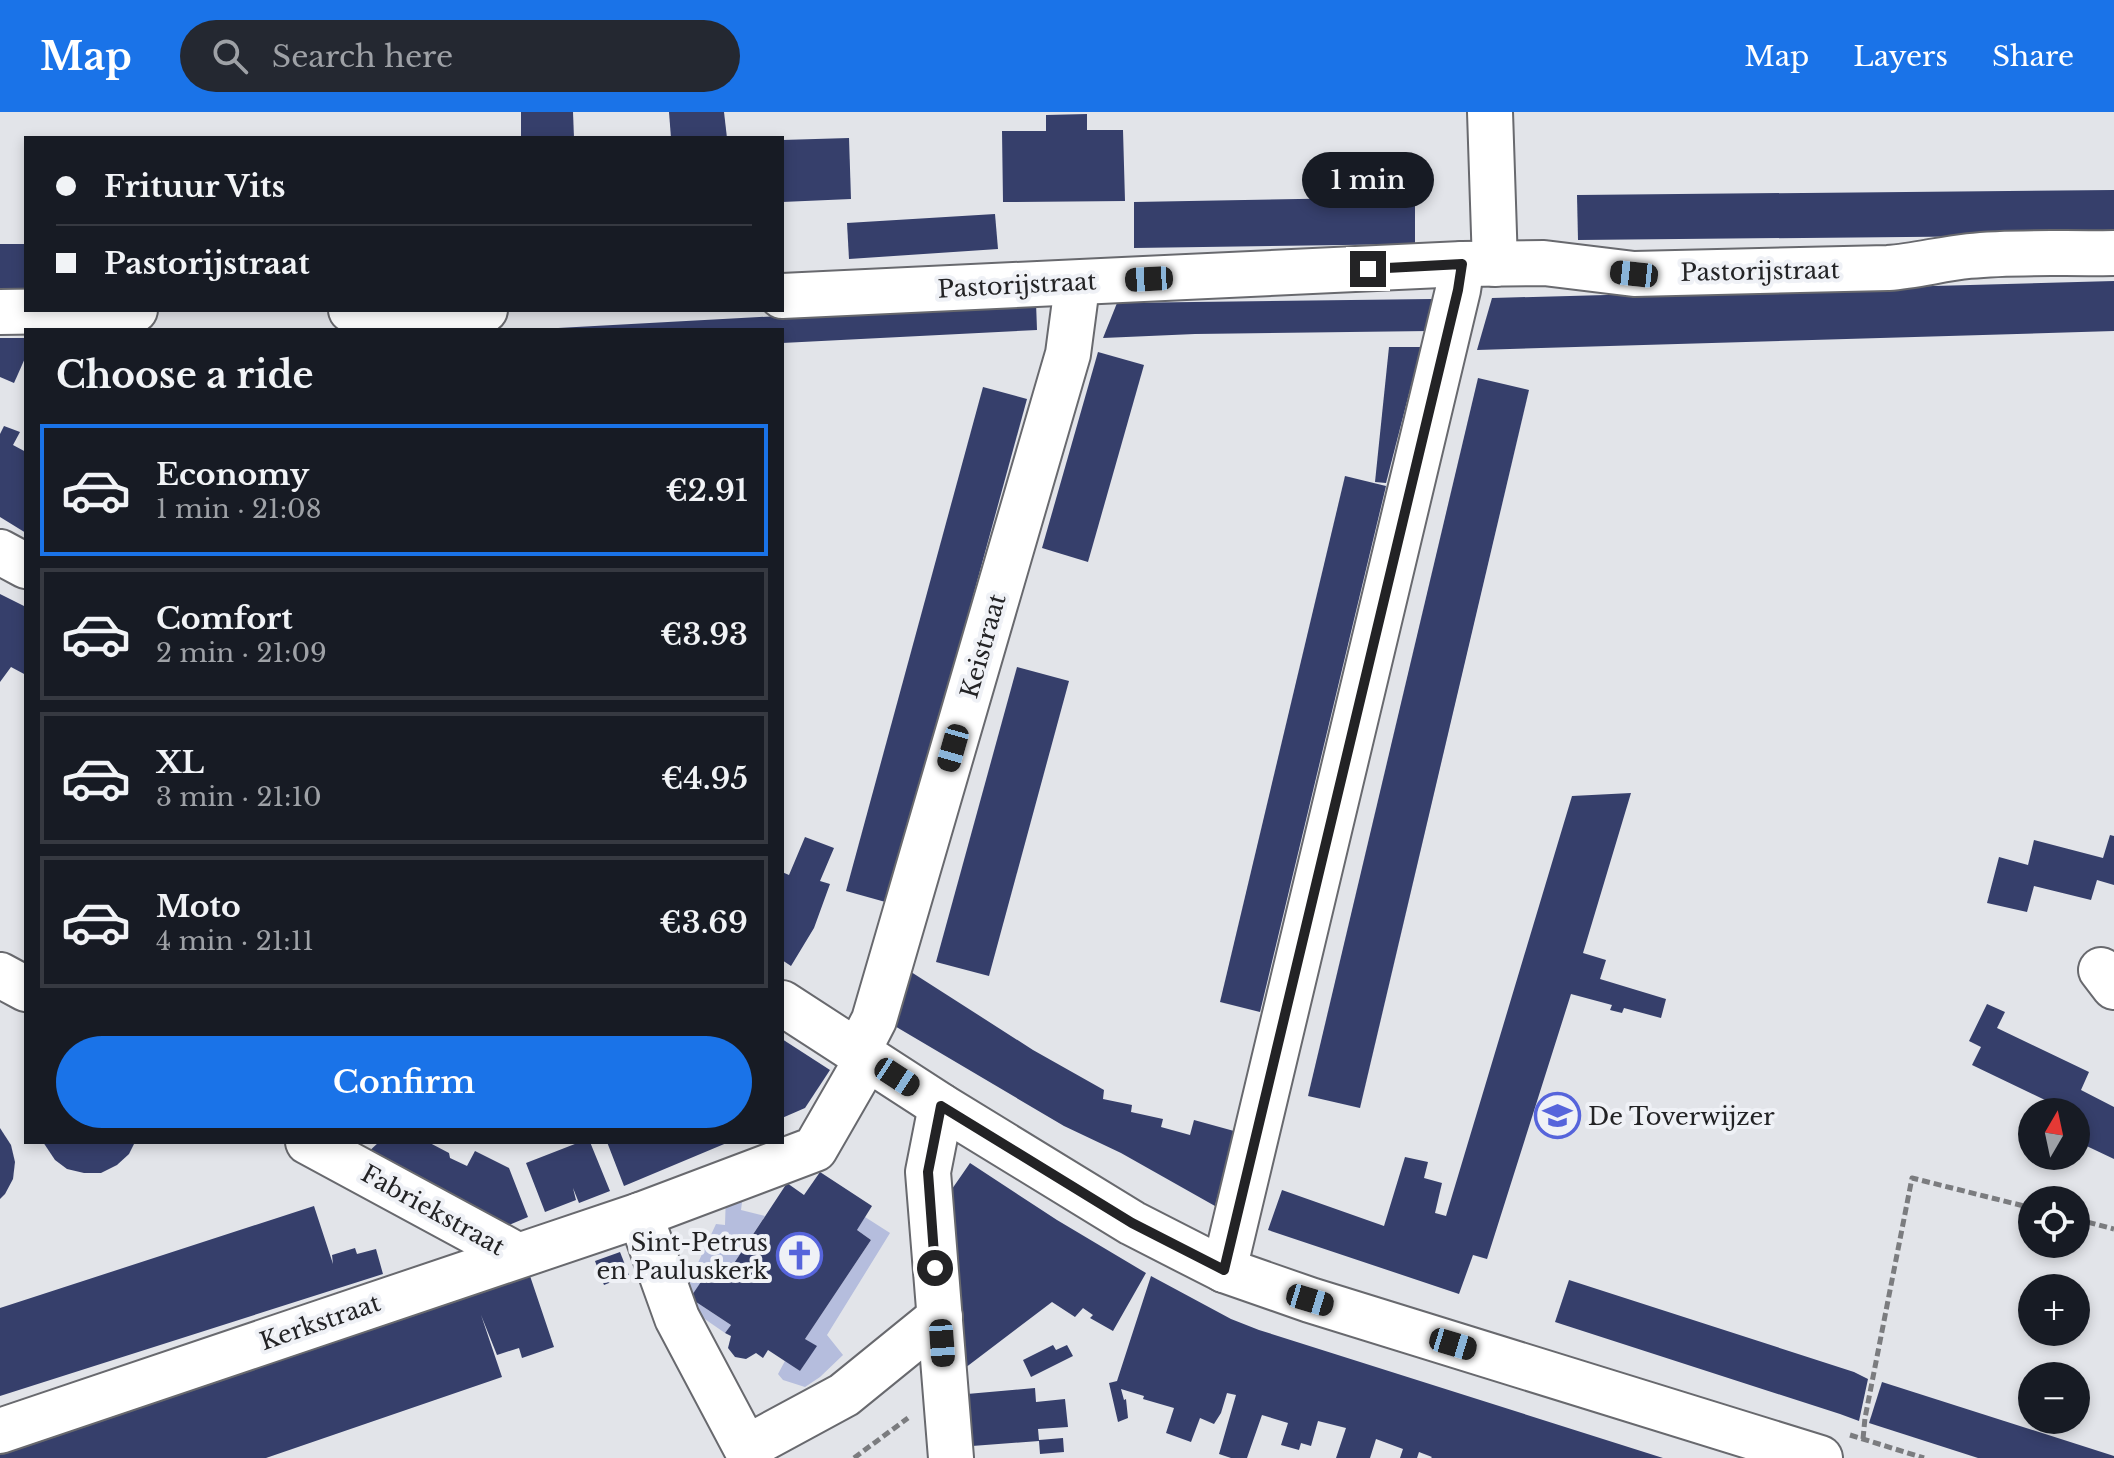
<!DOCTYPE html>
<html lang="en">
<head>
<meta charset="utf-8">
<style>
	:root { --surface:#171b24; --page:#242831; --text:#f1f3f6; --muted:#9ea1a6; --line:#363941; --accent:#1a73e8 }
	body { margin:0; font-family:"Libre Baskerville",serif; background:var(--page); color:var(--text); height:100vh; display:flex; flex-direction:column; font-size:30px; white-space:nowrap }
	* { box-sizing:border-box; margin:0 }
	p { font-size:26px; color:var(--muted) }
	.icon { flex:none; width:44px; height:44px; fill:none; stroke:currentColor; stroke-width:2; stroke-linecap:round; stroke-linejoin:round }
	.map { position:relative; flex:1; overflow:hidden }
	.details { position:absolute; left:24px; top:216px; width:760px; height:816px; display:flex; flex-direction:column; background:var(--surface); border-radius:0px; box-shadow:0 4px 12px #0003 }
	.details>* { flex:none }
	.banner { position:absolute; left:24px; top:24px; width:760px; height:176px; border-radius:0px; box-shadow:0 4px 12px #0003; display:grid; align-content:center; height:176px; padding:0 32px; background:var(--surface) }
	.needle { width:52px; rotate:9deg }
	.fabs { position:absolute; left:2018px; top:986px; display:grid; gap:16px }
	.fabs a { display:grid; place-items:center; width:72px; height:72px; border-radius:50%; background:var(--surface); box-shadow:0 4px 12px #0003; font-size:40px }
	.end { position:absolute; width:36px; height:36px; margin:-18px; border:10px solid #232325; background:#fff; box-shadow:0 0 0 4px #fff }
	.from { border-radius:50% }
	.bubble { position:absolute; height:56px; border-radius:28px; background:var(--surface); box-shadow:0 4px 12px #0003; font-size:26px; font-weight:600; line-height:56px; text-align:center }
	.car { position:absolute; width:24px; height:48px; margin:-24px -12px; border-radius:10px; box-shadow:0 0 6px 2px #0007; background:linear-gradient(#222 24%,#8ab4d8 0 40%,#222 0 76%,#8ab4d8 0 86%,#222 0) }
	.banner b { display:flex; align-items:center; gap:28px; height:76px; font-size:30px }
	.banner b+b { border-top:2px solid var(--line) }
	.banner i { width:20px; height:20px; background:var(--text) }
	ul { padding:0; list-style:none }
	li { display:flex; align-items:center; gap:24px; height:132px; margin:0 16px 12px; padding:0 16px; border:4px solid var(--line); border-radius:0px }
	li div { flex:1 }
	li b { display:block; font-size:30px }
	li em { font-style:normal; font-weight:600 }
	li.selected { border-color:var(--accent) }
	li>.icon { width:72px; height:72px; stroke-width:1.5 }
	h2 { padding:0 32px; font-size:36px; line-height:96px }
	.button { display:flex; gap:16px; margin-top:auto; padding:16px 32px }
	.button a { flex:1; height:92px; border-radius:48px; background:var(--accent); color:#fff; font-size:32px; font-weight:600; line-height:92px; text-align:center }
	header { display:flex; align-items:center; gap:48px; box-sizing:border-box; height:112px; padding:0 40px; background:var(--accent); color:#fff }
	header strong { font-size:38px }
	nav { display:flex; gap:44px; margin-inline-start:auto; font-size:28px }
	.search { width:560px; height:72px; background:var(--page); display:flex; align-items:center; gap:20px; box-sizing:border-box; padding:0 28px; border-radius:44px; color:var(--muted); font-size:30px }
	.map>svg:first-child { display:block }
	.green { fill:#b5bddd }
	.building { fill:#363f6b }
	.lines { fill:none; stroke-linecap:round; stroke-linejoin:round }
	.minor-casing { stroke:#68696e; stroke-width:48 }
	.major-casing { stroke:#68696e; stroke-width:48 }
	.path { stroke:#7b7c7f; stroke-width:5; stroke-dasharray:8 4; stroke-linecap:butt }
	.minor { stroke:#fff; stroke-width:44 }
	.major { stroke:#fff; stroke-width:44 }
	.route { stroke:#232325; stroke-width:10 }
	.labels { text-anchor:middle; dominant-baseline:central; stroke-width:8; stroke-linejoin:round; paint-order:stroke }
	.street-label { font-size:24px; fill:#232325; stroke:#eff1f6 }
	.poi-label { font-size:24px; fill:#232325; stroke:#eff1f6; text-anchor:start }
</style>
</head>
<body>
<header>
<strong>Map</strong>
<div class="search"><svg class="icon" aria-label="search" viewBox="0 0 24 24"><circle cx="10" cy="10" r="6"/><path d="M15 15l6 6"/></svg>Search here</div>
<nav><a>Map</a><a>Layers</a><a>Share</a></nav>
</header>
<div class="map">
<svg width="2114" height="1346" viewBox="0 0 2114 1346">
	<rect width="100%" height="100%" fill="#e2e4e9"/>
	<g class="green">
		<polygon points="726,1081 743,1082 741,1098 765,1104 721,1171 707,1162 690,1186 731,1213 725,1221 696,1201 684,1181 716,1112 725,1113"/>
		<polygon points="865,1105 890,1121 827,1223 843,1243 820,1265 805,1275 783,1268 778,1262 785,1249 800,1259 816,1234 805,1227 871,1128 857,1118"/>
	</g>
	<g class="building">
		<polygon points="521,0 573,0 574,26 521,26"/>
		<polygon points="669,0 724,0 727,26 671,26"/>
		<polygon points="1087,2 1087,18 1123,18 1125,89 1003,90 1002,19 1046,19 1046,3"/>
		<polygon points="849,26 851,87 782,90 782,28"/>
		<polygon points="2114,78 2114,123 1578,128 1577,83"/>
		<polygon points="1415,85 1415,132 1134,136 1134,90"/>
		<polygon points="995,102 998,137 849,147 847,111"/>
		<rect x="0" y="132" width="26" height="46"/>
		<polygon points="2114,169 2114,219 1477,238 1492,186"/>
		<polygon points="1432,187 1429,219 1195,222 1103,226 1117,191"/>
		<polygon points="1036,190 1037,218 782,231 782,218 558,218 558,216"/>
		<polygon points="0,226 26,226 26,244 14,271 0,265"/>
		<polygon points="1389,235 1421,235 1386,371 1375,370"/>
		<polygon points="1098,240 1144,253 1088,450 1042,436"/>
		<polygon points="1478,266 1529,278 1360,996 1308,984"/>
		<polygon points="983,275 1027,287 889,791 846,779"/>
		<polygon points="4,314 20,320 13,333 26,340 26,421 0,405 0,322"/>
		<polygon points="1345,364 1386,374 1260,900 1220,890"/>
		<polygon points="0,482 26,495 26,563 11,555 0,570"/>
		<polygon points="1017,555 1069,569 989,864 936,850"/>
		<polygon points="1631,681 1583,841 1606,848 1600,867 1666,887 1661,906 1624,896 1622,901 1610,898 1612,893 1571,882 1487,1147 1473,1143 1459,1182 1268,1118 1282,1078 1384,1114 1405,1045 1428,1050 1424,1066 1442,1071 1435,1101 1446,1104 1572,684"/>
		<polygon points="2110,723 2114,724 2114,773 2097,768 2091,788 2034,774 2027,800 1987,791 1999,745 2028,753 2034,728 2103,746"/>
		<polygon points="805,725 834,736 820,769 830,772 814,816 791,854 782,848 782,760 789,763"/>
		<polygon points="908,858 1033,938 1104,978 1103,987 1132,993 1131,1000 1163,1007 1161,1015 1190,1023 1194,1008 1234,1019 1215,1094 1121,1041 1064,1014 893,913"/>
		<polygon points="1987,892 2005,900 1997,916 2089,960 2081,978 2114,995 2114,1047 2076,1029 2076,1000 2070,1000 1972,953 1981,935 1969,929"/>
		<polygon points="782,927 830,958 805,996 782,1006"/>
		<polygon points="0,1016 11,1033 15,1050 13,1067 5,1082 0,1087"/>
		<polygon points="43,1030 135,1030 129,1042 117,1053 101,1061 84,1061 67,1057 55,1048"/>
		<polygon points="379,1030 428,1030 449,1041 450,1046 467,1054 475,1039 509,1056 528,1105 509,1113 365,1043"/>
		<polygon points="580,1030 590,1030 610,1079 579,1091 573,1076 576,1088 545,1100 526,1051"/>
		<polygon points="607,1030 646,1031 729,1030 624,1074"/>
		<polygon points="970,1051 1057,1108 1146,1161 1113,1219 1090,1206 1093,1203 1083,1196 1075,1205 1052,1190 965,1256 952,1077"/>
		<polygon points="820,1060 872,1094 857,1118 871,1128 805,1227 817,1234 800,1259 768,1238 763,1246 756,1241 746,1247 735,1245 728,1236 731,1224 725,1221 731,1213 690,1186 707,1161 721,1171 787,1071 804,1083"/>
		<polygon points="314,1094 333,1152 332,1143 355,1136 357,1142 376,1137 383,1162 0,1284 0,1196"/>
		<polygon points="620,1140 629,1163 604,1173 595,1149"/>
		<polygon points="528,1158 554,1235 522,1246 519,1236 497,1243 481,1203 502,1265 266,1346 0,1346 0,1338"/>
		<polygon points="1151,1164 1231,1207 1259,1218 1663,1346 1431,1346 1432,1345 1419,1340 1417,1346 1400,1346 1403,1337 1376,1327 1370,1346 1336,1346 1346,1316 1318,1309 1311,1334 1301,1331 1299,1338 1281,1333 1288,1311 1262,1303 1247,1346 1231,1346 1219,1342 1236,1283 1227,1281 1221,1301 1214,1312 1200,1306 1191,1330 1166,1321 1174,1296 1143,1287 1144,1284 1121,1277 1124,1288 1126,1287 1128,1306 1118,1310 1109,1271 1117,1269"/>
		<polygon points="1569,1168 1854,1260 1868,1267 1859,1309 1840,1302 1555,1210"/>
		<polygon points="1053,1233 1056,1238 1067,1233 1073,1244 1031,1265 1023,1248"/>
		<polygon points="1882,1270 2114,1344 2114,1346 1978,1346 1869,1311"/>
		<polygon points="1035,1276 1036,1290 1065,1287 1068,1315 1038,1317 1039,1328 1063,1326 1064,1340 1040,1342 1039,1329 972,1334 967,1282"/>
	</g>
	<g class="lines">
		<defs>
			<g id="minor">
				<polyline points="1490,0 1495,152"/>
				<path d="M 782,184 L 1462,152 L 1544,151 L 1634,162 L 1888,156 C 1915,154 1941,147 1969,144 C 2016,139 2066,142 2114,141"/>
				<polyline points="351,198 398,202 485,198"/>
				<polyline points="0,200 135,198"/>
				<polyline points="2101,858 2114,875"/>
				<polyline points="0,863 26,877"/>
				<polyline points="858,939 874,908 1068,242 1075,189 1074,171"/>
				<polyline points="941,994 928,1060 951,1346"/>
				<polyline points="308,1030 517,1143"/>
				<polyline points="640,1103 677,1206 746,1336 844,1283 940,1205"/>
				<polyline points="1224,1158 1458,178 1462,152"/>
				<polyline points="0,1319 640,1103 815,1037 868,945"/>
			</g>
			<g id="major">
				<polyline points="0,440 26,454"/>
				<polyline points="782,891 941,994 1132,1111 1224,1158 1310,1188 1820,1346"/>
			</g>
		</defs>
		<use href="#minor" class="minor-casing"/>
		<use href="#major" class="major-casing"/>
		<g class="path">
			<polyline points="2076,1107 2114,1117"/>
			<polyline points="1850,1323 1924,1346"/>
			<polyline points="1863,1327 1865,1306 1912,1066 2032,1096"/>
			<polyline points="854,1346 908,1306"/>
		</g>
		<use href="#minor" class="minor"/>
		<use href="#major" class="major"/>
	</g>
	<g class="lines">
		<polyline class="route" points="935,1156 928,1060 941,994 1132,1111 1224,1158 1458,178 1462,152 1368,157"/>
	</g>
	<defs>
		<symbol id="school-ring" viewBox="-11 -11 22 22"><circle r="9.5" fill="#eff1f6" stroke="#5664db" stroke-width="1.5"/><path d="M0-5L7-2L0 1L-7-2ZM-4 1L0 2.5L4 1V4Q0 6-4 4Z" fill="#5664db"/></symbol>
		<symbol id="church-ring" viewBox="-11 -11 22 22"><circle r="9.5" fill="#eff1f6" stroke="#5664db" stroke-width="1.5"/><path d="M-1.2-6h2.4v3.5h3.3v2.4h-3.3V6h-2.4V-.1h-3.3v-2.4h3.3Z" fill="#5664db"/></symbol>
	</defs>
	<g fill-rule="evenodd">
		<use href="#school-ring" x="1532" y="978" width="51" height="51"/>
		<use href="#church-ring" x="774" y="1118" width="51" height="51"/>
	</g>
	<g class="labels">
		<g class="street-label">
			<text transform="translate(1760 159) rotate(-1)">Pastorijstraat</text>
			<text transform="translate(1017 173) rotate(-3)">Pastorijstraat</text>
			<text transform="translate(983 534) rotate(-74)">Keistraat</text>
			<text transform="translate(433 1098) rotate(29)">Fabriekstraat</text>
			<text transform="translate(320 1210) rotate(-19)">Kerkstraat</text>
		</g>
		<g class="poi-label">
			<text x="1588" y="1004">De Toverwijzer</text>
			<text x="768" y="1130" text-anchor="end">Sint-Petrus<tspan x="768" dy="28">en Pauluskerk</tspan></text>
		</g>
	</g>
</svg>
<div class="fabs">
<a><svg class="needle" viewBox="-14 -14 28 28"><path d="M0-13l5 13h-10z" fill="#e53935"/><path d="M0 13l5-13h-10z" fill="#9ea1a6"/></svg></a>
<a><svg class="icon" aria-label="locate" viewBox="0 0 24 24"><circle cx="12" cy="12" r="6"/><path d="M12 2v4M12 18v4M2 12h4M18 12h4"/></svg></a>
<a>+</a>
<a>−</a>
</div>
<i class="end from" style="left:935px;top:1156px"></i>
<i class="end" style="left:1368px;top:157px"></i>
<div class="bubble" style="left:1302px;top:40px;width:132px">1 min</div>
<i class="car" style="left:1634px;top:162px;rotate:276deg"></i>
<i class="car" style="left:1149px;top:167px;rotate:267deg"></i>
<i class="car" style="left:953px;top:636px;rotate:196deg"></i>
<i class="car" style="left:897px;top:965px;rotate:123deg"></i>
<i class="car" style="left:1310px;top:1188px;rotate:107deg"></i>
<i class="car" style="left:942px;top:1231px;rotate:176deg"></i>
<i class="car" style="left:1453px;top:1232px;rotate:107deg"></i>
<div class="banner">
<b><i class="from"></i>Frituur Vits</b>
<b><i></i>Pastorijstraat</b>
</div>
<section class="details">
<h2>Choose a ride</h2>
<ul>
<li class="selected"><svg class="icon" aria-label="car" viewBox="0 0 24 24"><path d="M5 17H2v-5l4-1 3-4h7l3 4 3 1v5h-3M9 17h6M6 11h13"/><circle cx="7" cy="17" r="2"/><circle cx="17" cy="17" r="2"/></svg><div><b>Economy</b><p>1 min · 21:08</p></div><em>€2.91</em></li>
<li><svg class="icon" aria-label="car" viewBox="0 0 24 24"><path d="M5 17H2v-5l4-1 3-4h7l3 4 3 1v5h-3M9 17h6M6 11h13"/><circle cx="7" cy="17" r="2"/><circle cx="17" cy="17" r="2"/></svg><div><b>Comfort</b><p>2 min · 21:09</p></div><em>€3.93</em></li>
<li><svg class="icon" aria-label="car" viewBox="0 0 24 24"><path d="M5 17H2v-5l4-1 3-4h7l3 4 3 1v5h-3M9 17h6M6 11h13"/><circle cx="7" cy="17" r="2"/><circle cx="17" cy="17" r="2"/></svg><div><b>XL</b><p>3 min · 21:10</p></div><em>€4.95</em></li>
<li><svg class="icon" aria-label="car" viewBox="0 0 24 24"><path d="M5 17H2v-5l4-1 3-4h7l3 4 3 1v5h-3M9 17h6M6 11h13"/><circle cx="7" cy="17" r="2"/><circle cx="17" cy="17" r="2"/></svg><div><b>Moto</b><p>4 min · 21:11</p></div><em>€3.69</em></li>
</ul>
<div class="button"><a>Confirm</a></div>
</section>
</div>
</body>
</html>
